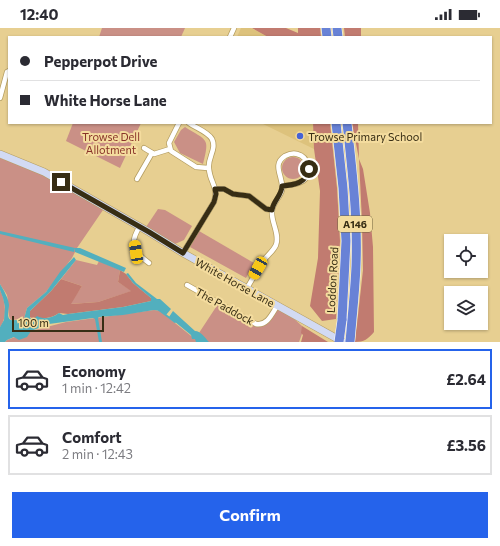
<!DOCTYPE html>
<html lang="en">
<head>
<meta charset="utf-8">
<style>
	:root { --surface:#fff; --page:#f7f7f7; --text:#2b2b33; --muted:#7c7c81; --line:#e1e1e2; --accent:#2563eb }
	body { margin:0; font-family:Commissioner,sans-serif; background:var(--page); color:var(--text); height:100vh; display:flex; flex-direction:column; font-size:15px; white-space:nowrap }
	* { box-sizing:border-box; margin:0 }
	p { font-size:13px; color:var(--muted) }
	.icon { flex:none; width:22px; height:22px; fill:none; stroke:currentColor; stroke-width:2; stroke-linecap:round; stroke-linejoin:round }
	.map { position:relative; height:314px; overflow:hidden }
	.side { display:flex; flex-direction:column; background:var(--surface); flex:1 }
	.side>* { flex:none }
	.guide { position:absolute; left:8px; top:8px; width:484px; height:88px; border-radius:0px; box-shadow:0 1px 3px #0004; display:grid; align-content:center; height:88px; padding:0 12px; background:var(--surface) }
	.buttons { position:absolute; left:444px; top:206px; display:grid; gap:8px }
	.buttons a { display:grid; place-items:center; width:44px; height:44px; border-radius:0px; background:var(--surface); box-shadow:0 1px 3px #0004; font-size:20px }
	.scale { position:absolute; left:12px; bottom:10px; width:92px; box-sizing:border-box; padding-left:4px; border:2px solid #372d14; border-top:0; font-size:11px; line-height:14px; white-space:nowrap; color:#372d14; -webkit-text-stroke:3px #f4dc9e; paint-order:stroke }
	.end { position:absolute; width:18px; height:18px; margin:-9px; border:5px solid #372d14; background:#fff; box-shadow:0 0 0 2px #fff }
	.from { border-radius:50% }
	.car { position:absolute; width:12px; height:24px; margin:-12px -6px; border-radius:5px; box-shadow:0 0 3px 1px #0007; background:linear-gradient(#f5c518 24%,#345 0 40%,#f5c518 0 76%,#345 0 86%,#f5c518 0) }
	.guide b { display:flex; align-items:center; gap:14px; height:38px; font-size:15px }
	.guide b+b { border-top:1px solid var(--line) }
	.guide i { width:10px; height:10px; background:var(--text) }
	ul { padding:7px 0 0; list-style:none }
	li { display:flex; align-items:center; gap:12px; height:60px; margin:0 8px 6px; padding:0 4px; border:2px solid var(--line); border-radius:0px }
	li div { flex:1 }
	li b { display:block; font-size:15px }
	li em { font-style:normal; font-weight:700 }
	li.on { border-color:var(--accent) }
	li>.icon { width:36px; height:36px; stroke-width:1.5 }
	.cta { display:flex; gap:8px; margin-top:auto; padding:8px 12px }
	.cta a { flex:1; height:46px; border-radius:0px; background:var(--accent); color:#fff; font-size:16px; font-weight:700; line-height:46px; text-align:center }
	.status { display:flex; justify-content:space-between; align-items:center; height:28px; padding:0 20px; background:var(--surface); direction:ltr }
	.status svg { height:11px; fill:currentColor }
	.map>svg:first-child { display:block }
	.built { fill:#ddc27c }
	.green { fill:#ca9086 }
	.forest { fill:#c17b70 }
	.water { fill:#52afbe }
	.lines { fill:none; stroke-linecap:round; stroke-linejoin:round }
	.stream { stroke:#52afbe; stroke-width:2 }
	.street-casing { stroke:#b49d61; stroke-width:6 }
	.secondary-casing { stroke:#b49d61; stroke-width:8 }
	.highway-casing { stroke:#fff; stroke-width:10 }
	.street { stroke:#fff; stroke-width:4.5 }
	.secondary { stroke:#d2daf3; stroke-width:7 }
	.highway { stroke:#6882d6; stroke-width:9 }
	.highway-bridge-casing { stroke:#fff; stroke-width:10; stroke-linecap:butt }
	.highway-bridge { stroke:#6882d6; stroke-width:9 }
	.route { stroke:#372d14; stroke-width:5 }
	.poi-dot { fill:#4662d5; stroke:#f4dc9e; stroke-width:1.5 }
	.labels { text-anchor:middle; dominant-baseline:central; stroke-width:4; stroke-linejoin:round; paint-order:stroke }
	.shield { fill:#f4dc9e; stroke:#70623d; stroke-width:1 }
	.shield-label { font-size:10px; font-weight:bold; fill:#372d14 }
	.park-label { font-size:11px; fill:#883228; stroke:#f4dc9e }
	.poi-label { font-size:11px; fill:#372d14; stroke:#f4dc9e; text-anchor:start }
	.street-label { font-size:11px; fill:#372d14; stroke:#f4dc9e }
</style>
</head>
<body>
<div class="status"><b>12:40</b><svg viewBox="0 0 49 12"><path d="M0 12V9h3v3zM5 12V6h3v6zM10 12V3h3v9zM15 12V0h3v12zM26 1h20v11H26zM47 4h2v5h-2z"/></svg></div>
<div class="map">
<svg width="500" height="314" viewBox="0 0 500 314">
	<rect width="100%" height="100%" fill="#e7cf91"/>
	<g class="built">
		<polygon points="241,0 251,0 268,9 237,9"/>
		<polygon points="261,95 313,95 314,121"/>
	</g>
	<g class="green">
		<polygon points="102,0 185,0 181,9 99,9"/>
		<polygon points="73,95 141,95 120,140 66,113"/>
		<path d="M 185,99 C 207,113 210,109 203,136 L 180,125 L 174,114 L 181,102 Z"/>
		<circle cx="293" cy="140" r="11"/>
		<path d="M 0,130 L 42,146 L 88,172 L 103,182 L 77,220 L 72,230 L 46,264 L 27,280 L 24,291 L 11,292 C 7,288 9,275 7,267 C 5,263 2,260 0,256 Z"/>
		<polygon points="158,181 165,182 192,198 184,212 175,216 146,199"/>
		<polygon points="199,203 254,235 246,250 190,219"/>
		<polygon points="76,232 97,237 99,233 120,242 118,254 132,263 98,274 70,276 82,258 61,251"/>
		<path d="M 0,262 C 5,272 8,289 0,299 Z"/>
		<polygon points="218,276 257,299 263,297 277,281 291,288 302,298 302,306 299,314 5,314 7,312 31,303 66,294 154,282 160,283 195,311"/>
	</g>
	<g class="forest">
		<polygon points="252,0 286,0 298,5 298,0 320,0 321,9 268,9"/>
		<polygon points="344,0 361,0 361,9 345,9"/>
		<polygon points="313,95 330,95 337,160 340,213 336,291 322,293 310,278 318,230 320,163 314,121"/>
		<path d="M 352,95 L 358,95 L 359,131 L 363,141 L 370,185 L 373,219 L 374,304 C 368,311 364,314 355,314 L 363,242 L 362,194 L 359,131 Z"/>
		<path d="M 120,242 L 126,246 L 133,255 L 151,270 L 151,273 L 123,279 L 68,286 L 59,285 C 51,291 38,292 29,289 L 30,283 L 51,263 L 61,251 L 82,258 L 71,276 L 98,274 L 131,263 L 118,254 Z"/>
		<polygon points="302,298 328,314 301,314 303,307 301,305"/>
	</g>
	<g class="water">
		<polygon points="0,203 75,220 74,224 0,206"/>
		<polygon points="75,220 80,220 126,240 124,244 75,224"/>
		<path d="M 74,229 L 76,232 L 51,263 L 30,283 L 30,290 L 34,291 L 37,288 C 44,292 52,290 59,285 L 63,287 L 68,286 L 123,279 L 151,273 L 151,270 L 133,255 L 126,246 L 128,245 L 136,255 L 157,271 L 160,271 L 171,281 L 166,287 L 160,283 L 154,282 L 123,287 L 99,289 L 98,290 L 102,314 L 99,314 L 95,291 L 93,290 L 49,296 L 31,303 L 27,309 L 19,312 L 14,309 L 7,312 L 5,314 L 0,314 L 0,299 L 4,292 L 5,279 L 3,270 L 0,262 L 0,256 C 4,263 8,269 9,277 C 9,281 6,290 11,292 C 14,293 21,291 24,291 L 27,280 L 46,264 L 60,244 Z"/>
		<path d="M 173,283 L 195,303 C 201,303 205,310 209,314 L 196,314 L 195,311 L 192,311 L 191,307 L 169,289 Z"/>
	</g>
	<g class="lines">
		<polyline class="stream" points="159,282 175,294"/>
		<defs>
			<g id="street">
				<polyline points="230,9 234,0"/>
				<polyline points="0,70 7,44 9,43"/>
				<polyline points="179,95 169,115 171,123 196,139 208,140"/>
				<polyline points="144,120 154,126 170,121"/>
				<polyline points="137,151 152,125"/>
				<polyline points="215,161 224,161 233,166 249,168 266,181 272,182"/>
				<path d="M 140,198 C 128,217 134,224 149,235"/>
				<path d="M 183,225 L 214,174 C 219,159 210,155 209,141 C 207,130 217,122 212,111 C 208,104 196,100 189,95"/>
				<path d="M 187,257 L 256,296 C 267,298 272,286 277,278"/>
				<path d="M 247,260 C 252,252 256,244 261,236 C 265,229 273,224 276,217 C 280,206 271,194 272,184 C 272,175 280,170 282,162 C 284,149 271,137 285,128 C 289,126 293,125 297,126 C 309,129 313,146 303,153 C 297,157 288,157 282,158"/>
			</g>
			<polyline id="secondary" points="0,126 44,144 149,204 183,225 343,314"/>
			<g id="highway">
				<polyline points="326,0 327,9"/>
				<polyline points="337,0 338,9"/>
				<polyline points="336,95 343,160 346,213 342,292"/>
				<path d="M 347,95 C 352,142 358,190 356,238 C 355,263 352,289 350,314"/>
			</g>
		</defs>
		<use href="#street" class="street-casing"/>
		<use href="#secondary" class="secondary-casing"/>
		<use href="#highway" class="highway-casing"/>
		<use href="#street" class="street"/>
		<use href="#secondary" class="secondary"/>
		<use href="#highway" class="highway"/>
		<defs>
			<polyline id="highway-bridge" points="339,314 342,292"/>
		</defs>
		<use href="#highway-bridge" class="highway-bridge-casing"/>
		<use href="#highway-bridge" class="highway-bridge"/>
	</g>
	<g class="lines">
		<path class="route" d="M 61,154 L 149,204 L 183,225 L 214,174 L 216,166 L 215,161 L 224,161 L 233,166 L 249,168 L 266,181 L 272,182 C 273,173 282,167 282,158 C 294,157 307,155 309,141"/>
	</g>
	<circle class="poi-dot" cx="300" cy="108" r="4"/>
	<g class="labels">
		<rect class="shield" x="338" y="188" width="34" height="16" rx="3"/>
		<g class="shield-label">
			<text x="355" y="196">A146</text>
		</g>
		<g class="park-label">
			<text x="111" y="108">Trowse Dell<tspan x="111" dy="13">Allotment</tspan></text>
		</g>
		<g class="poi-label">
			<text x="308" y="108">Trowse Primary School</text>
		</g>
		<g class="street-label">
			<text transform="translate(332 252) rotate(-87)">Loddon Road</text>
			<text transform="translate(235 254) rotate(29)">White Horse Lane</text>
			<text transform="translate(225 278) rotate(29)">The Paddock</text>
		</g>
	</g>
</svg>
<div class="buttons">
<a><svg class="icon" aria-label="locate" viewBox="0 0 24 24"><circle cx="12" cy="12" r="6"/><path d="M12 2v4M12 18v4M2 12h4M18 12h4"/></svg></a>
<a><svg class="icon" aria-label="layers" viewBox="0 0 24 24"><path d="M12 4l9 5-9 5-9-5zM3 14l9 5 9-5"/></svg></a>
</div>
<div class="scale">100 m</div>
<i class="end from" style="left:309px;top:141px"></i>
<i class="end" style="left:61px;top:154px"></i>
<i class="car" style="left:136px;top:224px;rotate:351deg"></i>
<i class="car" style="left:258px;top:240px;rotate:210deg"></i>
<div class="guide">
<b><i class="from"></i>Pepperpot Drive</b>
<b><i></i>White Horse Lane</b>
</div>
</div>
<section class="side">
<ul>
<li class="on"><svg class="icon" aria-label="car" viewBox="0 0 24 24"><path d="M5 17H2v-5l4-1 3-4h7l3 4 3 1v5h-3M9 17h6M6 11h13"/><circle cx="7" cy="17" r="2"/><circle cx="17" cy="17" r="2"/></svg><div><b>Economy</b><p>1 min · 12:42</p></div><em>£2.64</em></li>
<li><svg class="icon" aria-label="car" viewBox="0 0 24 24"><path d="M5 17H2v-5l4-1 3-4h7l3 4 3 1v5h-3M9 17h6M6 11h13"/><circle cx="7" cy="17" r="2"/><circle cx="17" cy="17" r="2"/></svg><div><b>Comfort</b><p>2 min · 12:43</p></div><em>£3.56</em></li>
</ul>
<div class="cta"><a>Confirm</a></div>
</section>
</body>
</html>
